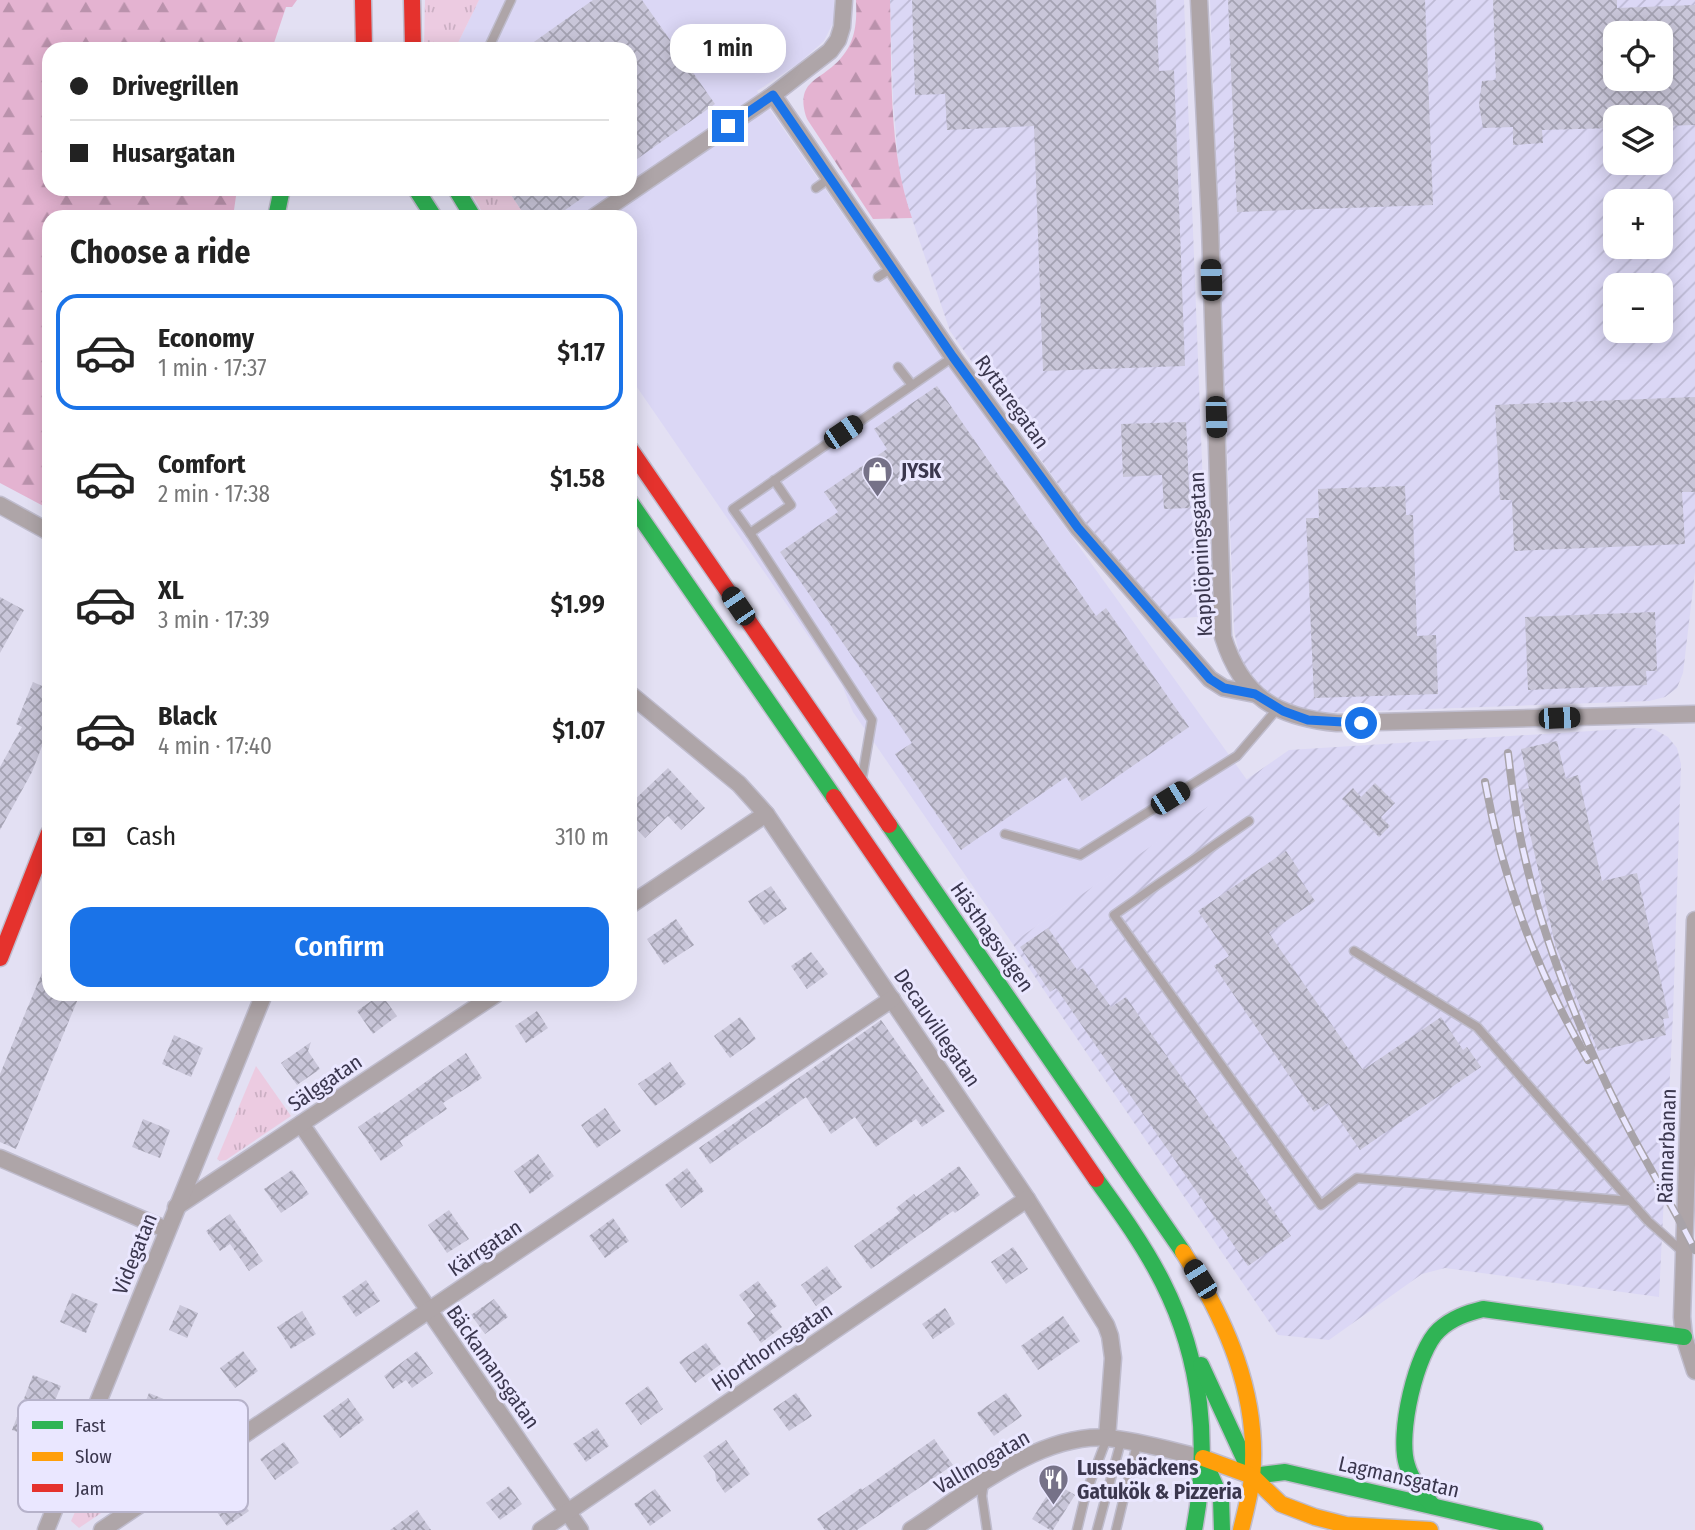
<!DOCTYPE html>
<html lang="en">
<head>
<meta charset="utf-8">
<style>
	:root { --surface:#fff; --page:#f6f6f6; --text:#222; --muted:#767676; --line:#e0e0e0; --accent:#1a73e8 }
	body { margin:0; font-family:"Fira Sans Condensed",sans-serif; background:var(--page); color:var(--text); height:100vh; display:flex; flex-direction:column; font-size:26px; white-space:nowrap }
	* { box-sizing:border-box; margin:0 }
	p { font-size:23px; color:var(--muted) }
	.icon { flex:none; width:38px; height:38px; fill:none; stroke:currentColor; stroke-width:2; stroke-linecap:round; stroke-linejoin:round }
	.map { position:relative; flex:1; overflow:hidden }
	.side { position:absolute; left:42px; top:210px; width:595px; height:791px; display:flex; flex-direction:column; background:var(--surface); border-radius:21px; box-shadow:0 4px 18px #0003 }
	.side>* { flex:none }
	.guide { position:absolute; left:42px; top:42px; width:595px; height:154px; border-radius:21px; box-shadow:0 4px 18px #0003; display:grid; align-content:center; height:154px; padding:0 28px; background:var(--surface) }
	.buttons { position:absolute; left:1603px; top:21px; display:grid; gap:14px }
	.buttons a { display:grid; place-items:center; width:70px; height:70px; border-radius:14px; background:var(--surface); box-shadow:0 4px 18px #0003; font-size:35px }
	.end { position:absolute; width:32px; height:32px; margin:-16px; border:9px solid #1a73e8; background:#fff; box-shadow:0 0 0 4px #fff }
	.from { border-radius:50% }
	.bubble { position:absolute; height:49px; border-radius:21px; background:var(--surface); box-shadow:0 4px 18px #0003; font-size:23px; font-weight:600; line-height:49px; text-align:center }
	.car { position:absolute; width:21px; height:42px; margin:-21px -10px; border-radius:9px; box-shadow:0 0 5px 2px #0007; background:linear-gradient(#222 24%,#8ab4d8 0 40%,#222 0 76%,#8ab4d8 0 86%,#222 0) }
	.guide b { display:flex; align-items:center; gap:24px; height:66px; font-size:26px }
	.guide b+b { border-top:2px solid var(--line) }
	.guide i { width:18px; height:18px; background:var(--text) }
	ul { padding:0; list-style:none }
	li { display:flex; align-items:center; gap:21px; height:116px; margin:0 14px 10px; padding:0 14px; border:4px solid transparent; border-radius:21px }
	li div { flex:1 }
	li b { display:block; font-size:26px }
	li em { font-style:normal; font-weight:600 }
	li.selected { border-color:var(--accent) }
	li>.icon { width:63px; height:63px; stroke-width:1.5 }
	h2 { padding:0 28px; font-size:32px; line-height:84px }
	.pay { display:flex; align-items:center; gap:18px; height:77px; padding:0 28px; font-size:26px }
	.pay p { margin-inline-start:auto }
	.button { display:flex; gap:14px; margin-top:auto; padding:14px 28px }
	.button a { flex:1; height:80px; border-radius:21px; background:var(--accent); color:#fff; font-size:28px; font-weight:600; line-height:80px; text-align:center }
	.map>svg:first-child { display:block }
	.built { fill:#dbd7f5 }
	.industrial { fill:url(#industrial-furrows); fill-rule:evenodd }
	.grass { fill:url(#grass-tufts) }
	.forest { fill:url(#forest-firs) }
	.building { fill:url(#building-cross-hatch); fill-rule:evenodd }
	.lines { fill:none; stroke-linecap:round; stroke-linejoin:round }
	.lane-casing { stroke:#bfbccd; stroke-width:11 }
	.street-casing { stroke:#bfbccd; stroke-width:19 }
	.fast-casing { stroke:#bfbccd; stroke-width:19 }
	.slow-casing { stroke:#bfbccd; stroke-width:19 }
	.jam-casing { stroke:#bfbccd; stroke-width:19 }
	.lane { stroke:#aea5a8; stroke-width:8 }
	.street { stroke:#aea5a8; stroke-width:16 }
	.fast { stroke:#30b455; stroke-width:16 }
	.slow { stroke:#ff9f0a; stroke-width:16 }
	.jam { stroke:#e5322d; stroke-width:16 }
	.rail-casing { stroke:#a8a3a9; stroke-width:8 }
	.rail { stroke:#eae7ff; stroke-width:5; stroke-dasharray:16; stroke-linecap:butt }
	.route { stroke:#1a73e8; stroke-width:9 }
	.labels { text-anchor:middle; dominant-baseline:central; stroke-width:6; stroke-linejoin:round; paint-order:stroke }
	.street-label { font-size:21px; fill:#3b374e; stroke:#eae7ff }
	.poi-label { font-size:21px; font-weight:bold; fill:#3b374e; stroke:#eae7ff; text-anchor:start }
	.key { fill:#eae7ff; stroke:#b6b2ca; stroke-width:2 }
	.key-label { font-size:19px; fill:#3b374e }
</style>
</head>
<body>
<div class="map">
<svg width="1695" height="1530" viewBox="0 0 1695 1530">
	<defs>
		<pattern id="industrial-furrows" width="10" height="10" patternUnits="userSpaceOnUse" patternTransform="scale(1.75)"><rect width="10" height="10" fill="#dbd7f5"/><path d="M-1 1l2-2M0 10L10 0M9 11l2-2" fill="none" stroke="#bdb9d4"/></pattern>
		<pattern id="grass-tufts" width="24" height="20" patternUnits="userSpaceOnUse" patternTransform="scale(1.75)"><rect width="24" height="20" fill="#eccbe1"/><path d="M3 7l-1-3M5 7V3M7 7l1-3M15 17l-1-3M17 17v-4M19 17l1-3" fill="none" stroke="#cbafc3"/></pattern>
		<pattern id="forest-firs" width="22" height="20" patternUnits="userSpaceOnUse" patternTransform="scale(1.75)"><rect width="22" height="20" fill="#e4b3d1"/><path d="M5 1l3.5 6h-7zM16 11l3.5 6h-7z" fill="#ba92ac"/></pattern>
		<pattern id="building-cross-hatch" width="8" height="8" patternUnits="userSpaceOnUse" patternTransform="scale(1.75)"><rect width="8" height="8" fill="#c9c6d9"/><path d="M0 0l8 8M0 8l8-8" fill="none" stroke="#a4a2b2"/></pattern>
	</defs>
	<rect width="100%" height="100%" fill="#e3e0f3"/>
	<polygon class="built" points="479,0 834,0 834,21 824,41 799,63 757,91 919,324 1247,780 1012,943 853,712 842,685 630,377 630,217 526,217 507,189 630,189 630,49 455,49"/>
	<g class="industrial">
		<polygon points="890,0 1184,0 1208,616 1170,619 1085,522 950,331 907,204 899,171 893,100"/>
		<path d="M 1210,0 L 1695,0 L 1695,572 L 1683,673 L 1677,688 L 1665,697 L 1649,701 L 1316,713 L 1294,708 L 1274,699 L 1255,685 L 1241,661 L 1234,631 ZM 1615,33 L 1661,33 L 1661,79 L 1615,79 ZM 1615,117 L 1661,117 L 1661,163 L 1615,163 ZM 1615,201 L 1661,201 L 1661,247 L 1615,247 ZM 1615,285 L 1661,285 L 1661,331 L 1615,331 Z"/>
		<polygon points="1638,728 1654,729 1668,737 1677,748 1681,764 1673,1015 1659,1297 1445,1268 1422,1274 1329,1340 1278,1335 1012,943 1289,750"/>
	</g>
	<g class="grass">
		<polygon points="425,0 479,0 455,49 424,49"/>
		<polygon points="469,189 507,189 526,217 485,217"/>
		<polygon points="256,1066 291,1116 226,1160 220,1161 217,1159"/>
		<polygon points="104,1447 162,1472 79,1528 71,1521"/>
	</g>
	<g class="forest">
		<polygon points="0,0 297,0 292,7 286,7 272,49 49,49 49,189 237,189 233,217 49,217 49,509 0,483"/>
		<path d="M 856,0 L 890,0 C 892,72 888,149 912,218 L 873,219 L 807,119 C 794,79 821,82 841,58 C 856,41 857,21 856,0 Z"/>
	</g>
	<g class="building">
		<polygon points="593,0 642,0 715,104 630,164 630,49 524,49"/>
		<polygon points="912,0 1156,0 1159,71 1174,70 1185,366 1043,371 1034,126 947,130 945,94 915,95"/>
		<polygon points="1228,0 1425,0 1433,205 1237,212"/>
		<path d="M 1493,0 L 1617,0 L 1617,8 L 1695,5 L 1695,125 L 1661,126 L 1661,117 L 1615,117 L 1615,128 L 1542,130 L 1543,143 L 1513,145 L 1513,127 L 1483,128 L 1479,105 L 1482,81 L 1496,80 ZM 1615,33 L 1661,33 L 1661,79 L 1615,79 Z"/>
		<polygon points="507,189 595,189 555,217 526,217"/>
		<polygon points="937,386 1096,616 1106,608 1189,727 1082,801 1066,777 961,850 895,754 912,743 780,552 838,512 824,492 887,449 874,429"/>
		<polygon points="1695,397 1695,492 1682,492 1685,544 1514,551 1512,500 1500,500 1495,405"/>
		<polygon points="1186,422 1190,508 1164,509 1162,475 1123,477 1121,424"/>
		<polygon points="1405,486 1406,515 1413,515 1417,636 1436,635 1438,694 1314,698 1306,518 1319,518 1318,489"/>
		<polygon points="0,597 24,610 0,653"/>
		<polygon points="1655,612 1657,671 1646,671 1647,685 1528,690 1525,617"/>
		<polygon points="33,682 49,689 49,728 32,772 0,830 0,767 22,727 16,724"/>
		<polygon points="1557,741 1566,779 1578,775 1602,881 1637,873 1669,1018 1663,1019 1666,1035 1598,1051 1555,944 1520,790 1529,788 1521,749"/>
		<polygon points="668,768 705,808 681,830 668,816 645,838 630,822 630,804"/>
		<polygon points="1375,783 1395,803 1381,817 1390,826 1379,837 1342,799 1353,788 1361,797"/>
		<polygon points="1286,851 1299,870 1296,873 1315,901 1269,933 1363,1070 1441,1017 1463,1050 1467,1047 1481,1067 1360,1150 1328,1103 1314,1112 1214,966 1229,956 1198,911"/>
		<polygon points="771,886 787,909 764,925 748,901"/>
		<polygon points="676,919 694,945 664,965 647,939"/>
		<polygon points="1048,928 1078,971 1083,968 1111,1007 1126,997 1291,1236 1248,1266 1056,988 1050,992 1020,947"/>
		<polygon points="811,952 828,974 807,989 791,966"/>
		<polygon points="49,956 49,994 80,994 16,1149 0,1142 0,1074"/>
		<polygon points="381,994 397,1016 373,1034 357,1011"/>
		<polygon points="537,1011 548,1028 526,1043 515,1026"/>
		<polygon points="740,1017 756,1039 730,1058 714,1036"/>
		<polygon points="881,1020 945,1111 922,1127 916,1119 876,1147 855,1117 831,1134 806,1097 710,1164 699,1148"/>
		<polygon points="174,1035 203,1048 191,1077 162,1064"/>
		<polygon points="311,1042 308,1051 320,1069 297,1085 281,1063"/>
		<polygon points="466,1053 482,1078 443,1103 447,1109 400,1141 403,1146 381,1161 358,1127 380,1112 381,1114"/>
		<polygon points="670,1062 686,1084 655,1106 638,1084"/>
		<polygon points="605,1108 621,1131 597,1148 581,1125"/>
		<polygon points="143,1119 170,1130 160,1158 132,1147"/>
		<polygon points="538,1154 554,1176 530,1194 514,1171"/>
		<polygon points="959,1166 980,1195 955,1213 953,1211 871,1269 854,1246 900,1213 896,1208 914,1194 916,1197"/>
		<polygon points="687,1168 704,1191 681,1208 665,1185"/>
		<polygon points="292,1170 309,1194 281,1213 264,1189"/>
		<polygon points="449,1210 469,1239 447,1253 428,1225"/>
		<polygon points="230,1214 263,1261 249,1271 230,1244 220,1251 206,1231"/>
		<polygon points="613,1218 629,1241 605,1258 589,1236"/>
		<polygon points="1013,1247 1028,1269 1006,1284 991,1262"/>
		<polygon points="827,1266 842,1287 816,1306 801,1285"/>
		<polygon points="366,1280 380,1301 356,1317 342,1297"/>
		<polygon points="758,1281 777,1306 770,1311 782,1327 761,1343 747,1323 755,1316 739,1295"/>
		<polygon points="72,1293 98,1304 86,1333 60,1322"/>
		<polygon points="494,1299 508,1317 485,1334 471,1315"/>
		<polygon points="180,1305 198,1313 187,1338 169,1330"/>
		<polygon points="945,1308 955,1324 933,1339 922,1324"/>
		<polygon points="302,1311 316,1334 291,1349 277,1327"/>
		<polygon points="1063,1316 1080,1341 1038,1370 1021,1346"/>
		<polygon points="706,1343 721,1364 695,1383 679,1362"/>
		<polygon points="243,1351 258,1371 235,1388 220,1368"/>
		<polygon points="417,1351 433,1373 412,1388 406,1380 393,1389 384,1376"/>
		<polygon points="33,1375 61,1386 39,1440 12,1430"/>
		<polygon points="648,1386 663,1409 641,1425 625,1403"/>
		<polygon points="149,1393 171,1402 159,1429 138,1420"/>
		<polygon points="796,1393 812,1416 789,1431 773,1409"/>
		<polygon points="1006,1393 1022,1416 994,1436 977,1413"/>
		<polygon points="348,1398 364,1420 340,1438 323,1416"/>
		<polygon points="597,1428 609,1446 586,1462 573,1444"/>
		<polygon points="934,1439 953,1465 857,1530 825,1530 817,1519 861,1488 862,1490"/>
		<polygon points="726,1440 750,1474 725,1493 716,1480 715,1472 703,1456"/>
		<polygon points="284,1442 299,1463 275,1480 260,1459"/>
		<polygon points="228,1483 249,1511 227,1526 207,1498"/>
		<polygon points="1055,1483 1075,1495 1053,1530 1050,1530 1032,1519"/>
		<polygon points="509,1486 522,1504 500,1520 486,1503"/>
		<polygon points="655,1489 671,1511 650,1526 634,1504"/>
		<polygon points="417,1510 431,1530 390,1530"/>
	</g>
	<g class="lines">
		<defs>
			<g id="lane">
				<polyline points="488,49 511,0"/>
				<polyline points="816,188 830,178"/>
				<polyline points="878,277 892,268"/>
				<polyline points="898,367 912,385"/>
				<polyline points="774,480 791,505 750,533 733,509 953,357"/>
				<polyline points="750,533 872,720 862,778"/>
				<polyline points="1249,821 1114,915 1321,1205 1357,1178 1630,1201"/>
				<polyline points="1005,834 1080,855 1237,756 1278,708"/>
				<polyline points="1354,951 1477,1027 1648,1221 1684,1253"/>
				<polyline points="984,1482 982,1496 987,1530"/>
				<polyline points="1077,1530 1086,1493 1107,1438"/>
				<polyline points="1097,1530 1121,1441"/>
				<polyline points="1116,1530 1137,1444"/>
			</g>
			<g id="street">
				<path d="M 1199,0 L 1210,225 L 1223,637 C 1242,697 1276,717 1337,723 L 1695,714"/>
				<polyline points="773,95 953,357 1078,528 1210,679 1224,688 1255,694"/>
				<polyline points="594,217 773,95 830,51 838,40 842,27 844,0"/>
				<polyline points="0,505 49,532"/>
				<polyline points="630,694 739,784 766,814 1027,1199 1106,1325 1110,1336 1113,1358 1107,1438"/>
				<polyline points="630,905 766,814"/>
				<polyline points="1695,920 1682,1317 1684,1337 1695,1371"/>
				<polyline points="301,1124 580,1530"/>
				<polyline points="0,1158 167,1230"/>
				<polyline points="176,1207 496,994"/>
				<polyline points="46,1530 264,994"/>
				<polyline points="102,1530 892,999"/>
				<polyline points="541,1530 1027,1199"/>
				<path d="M 911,1530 C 965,1495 1040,1432 1108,1438 C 1139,1441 1172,1451 1203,1458"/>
			</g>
			<g id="fast">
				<polyline points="416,189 434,217"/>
				<polyline points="456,189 473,217"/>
				<polyline points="276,217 282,189"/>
				<polyline points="630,502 834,797"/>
				<polyline points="889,825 1183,1252"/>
				<path d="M 1096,1179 C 1120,1212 1145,1247 1163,1283 C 1202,1360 1210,1446 1194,1530"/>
				<polyline points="1201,1365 1248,1467"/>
				<polyline points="1203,1458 1221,1499 1222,1530"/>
				<polyline points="1252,1476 1285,1472 1535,1530"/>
				<path d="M 1433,1506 C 1423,1494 1411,1480 1407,1465 C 1397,1435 1416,1351 1439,1330 C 1452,1318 1467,1313 1483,1309 L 1684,1337"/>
			</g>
			<g id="slow">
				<path d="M 1183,1252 C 1226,1320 1260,1395 1252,1478 C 1250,1495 1245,1513 1241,1530"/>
				<polyline points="1203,1458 1252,1476 1281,1504 1315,1517 1346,1525 1430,1530"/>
			</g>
			<g id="jam">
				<polyline points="363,0 364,49"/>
				<polyline points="412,0 413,49"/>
				<polyline points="630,449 889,825"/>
				<polyline points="834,797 1096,1179"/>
				<polyline points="0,958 49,833"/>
			</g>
		</defs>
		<use href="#lane" class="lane-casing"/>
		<use href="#street" class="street-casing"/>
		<use href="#fast" class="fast-casing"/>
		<use href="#slow" class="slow-casing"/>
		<use href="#jam" class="jam-casing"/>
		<use href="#lane" class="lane"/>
		<use href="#street" class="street"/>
		<use href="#fast" class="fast"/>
		<use href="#slow" class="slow"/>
		<use href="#jam" class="jam"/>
		<defs>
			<g id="rail">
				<path d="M 1508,753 C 1512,787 1516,821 1524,854 C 1544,943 1580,1032 1621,1114 C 1644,1160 1672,1204 1695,1250"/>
				<path d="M 1485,782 C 1504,884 1536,970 1588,1060"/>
			</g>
		</defs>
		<use href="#rail" class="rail-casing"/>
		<use href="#rail" class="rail"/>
	</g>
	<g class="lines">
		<polyline class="route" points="728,126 773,95 953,357 1078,528 1210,679 1224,688 1255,694 1283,711 1308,720 1361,723"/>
	</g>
	<defs>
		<symbol id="shop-pin" viewBox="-11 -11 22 30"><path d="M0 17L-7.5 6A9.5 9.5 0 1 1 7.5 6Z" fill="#767288" stroke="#eae7ff"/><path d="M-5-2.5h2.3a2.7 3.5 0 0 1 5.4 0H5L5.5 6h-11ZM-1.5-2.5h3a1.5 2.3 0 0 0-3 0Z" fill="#fff"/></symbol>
		<symbol id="restaurant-pin" viewBox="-11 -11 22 30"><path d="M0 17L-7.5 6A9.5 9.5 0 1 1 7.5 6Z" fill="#767288" stroke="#eae7ff"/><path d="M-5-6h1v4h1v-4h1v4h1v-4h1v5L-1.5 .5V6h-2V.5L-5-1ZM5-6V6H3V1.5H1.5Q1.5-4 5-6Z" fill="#fff"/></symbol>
	</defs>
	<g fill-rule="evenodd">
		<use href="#shop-pin" x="860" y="454" width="35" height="47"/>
		<use href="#restaurant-pin" x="1036" y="1462" width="35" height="47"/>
	</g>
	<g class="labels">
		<g class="street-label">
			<text transform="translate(1012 402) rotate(54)">Ryttaregatan</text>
			<text transform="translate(1201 554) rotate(-93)">Kapplöpningsgatan</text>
			<text transform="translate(992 937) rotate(55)">Hästhagsvägen</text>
			<text transform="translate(937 1028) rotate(56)">Decauvillegatan</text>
			<text transform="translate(325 1083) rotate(-34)">Sälggatan</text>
			<text transform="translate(1667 1146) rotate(-88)">Rännarbanan</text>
			<text transform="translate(485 1248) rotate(-34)">Kärrgatan</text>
			<text transform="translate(135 1254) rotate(-68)">Videgatan</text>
			<text transform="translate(772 1347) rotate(-34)">Hjorthornsgatan</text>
			<text transform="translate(493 1367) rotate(55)">Bäckamansgatan</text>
			<text transform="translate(982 1462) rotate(-30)">Vallmogatan</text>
			<text transform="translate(1399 1477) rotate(13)">Lagmansgatan</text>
		</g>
		<g class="poi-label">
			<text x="901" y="471">JYSK</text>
			<text x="1077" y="1468">Lussebäckens<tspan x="1077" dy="24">Gatukök &amp; Pizzeria</tspan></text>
		</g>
	</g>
	<rect x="18" y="1400" width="230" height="112" rx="10" class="key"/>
	<rect x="32" y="1421" width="31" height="8" fill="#30b455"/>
	<rect x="32" y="1452" width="31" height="9" fill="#ff9f0a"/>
	<rect x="32" y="1484" width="31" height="8" fill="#e5322d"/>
	<g class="key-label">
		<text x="75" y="1432">Fast</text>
		<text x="75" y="1463">Slow</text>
		<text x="75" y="1495">Jam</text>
	</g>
</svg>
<div class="buttons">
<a><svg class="icon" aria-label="locate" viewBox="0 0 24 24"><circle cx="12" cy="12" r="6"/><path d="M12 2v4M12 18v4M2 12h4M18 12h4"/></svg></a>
<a><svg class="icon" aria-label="layers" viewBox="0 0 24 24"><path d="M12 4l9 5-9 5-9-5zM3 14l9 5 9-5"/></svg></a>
<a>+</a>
<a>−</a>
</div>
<i class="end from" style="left:1361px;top:723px"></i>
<i class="end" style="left:728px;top:126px"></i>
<div class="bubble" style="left:670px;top:24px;width:116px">1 min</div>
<i class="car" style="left:1211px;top:280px;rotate:358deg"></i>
<i class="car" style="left:1216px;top:417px;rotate:178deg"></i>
<i class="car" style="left:843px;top:432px;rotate:56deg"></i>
<i class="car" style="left:738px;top:606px;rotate:326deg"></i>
<i class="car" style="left:1559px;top:718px;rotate:88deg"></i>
<i class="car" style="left:1170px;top:798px;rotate:58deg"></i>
<i class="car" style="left:1200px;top:1279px;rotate:328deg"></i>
<div class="guide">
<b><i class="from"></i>Drivegrillen</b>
<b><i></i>Husargatan</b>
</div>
<section class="side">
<h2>Choose a ride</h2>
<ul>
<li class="selected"><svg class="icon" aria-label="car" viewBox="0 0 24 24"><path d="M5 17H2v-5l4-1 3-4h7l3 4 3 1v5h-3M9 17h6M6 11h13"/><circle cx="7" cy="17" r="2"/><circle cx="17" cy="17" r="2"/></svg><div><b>Economy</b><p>1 min · 17:37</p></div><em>$1.17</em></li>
<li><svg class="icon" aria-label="car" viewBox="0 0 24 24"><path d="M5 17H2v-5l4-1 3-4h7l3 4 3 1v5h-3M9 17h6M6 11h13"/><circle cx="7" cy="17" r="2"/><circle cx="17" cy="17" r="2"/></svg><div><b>Comfort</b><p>2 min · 17:38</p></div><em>$1.58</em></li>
<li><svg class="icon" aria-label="car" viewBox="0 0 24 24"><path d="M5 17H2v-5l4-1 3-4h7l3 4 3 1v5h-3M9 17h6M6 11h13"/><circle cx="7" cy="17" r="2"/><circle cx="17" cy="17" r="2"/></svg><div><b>XL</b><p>3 min · 17:39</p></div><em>$1.99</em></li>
<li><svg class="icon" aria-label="car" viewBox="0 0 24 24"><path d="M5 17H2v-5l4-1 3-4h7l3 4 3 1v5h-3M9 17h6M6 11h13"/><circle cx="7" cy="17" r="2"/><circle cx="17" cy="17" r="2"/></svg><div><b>Black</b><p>4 min · 17:40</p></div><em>$1.07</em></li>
</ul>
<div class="pay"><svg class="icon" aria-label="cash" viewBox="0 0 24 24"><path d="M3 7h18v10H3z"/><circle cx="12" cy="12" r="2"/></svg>Cash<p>310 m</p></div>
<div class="button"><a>Confirm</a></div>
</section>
</div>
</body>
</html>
